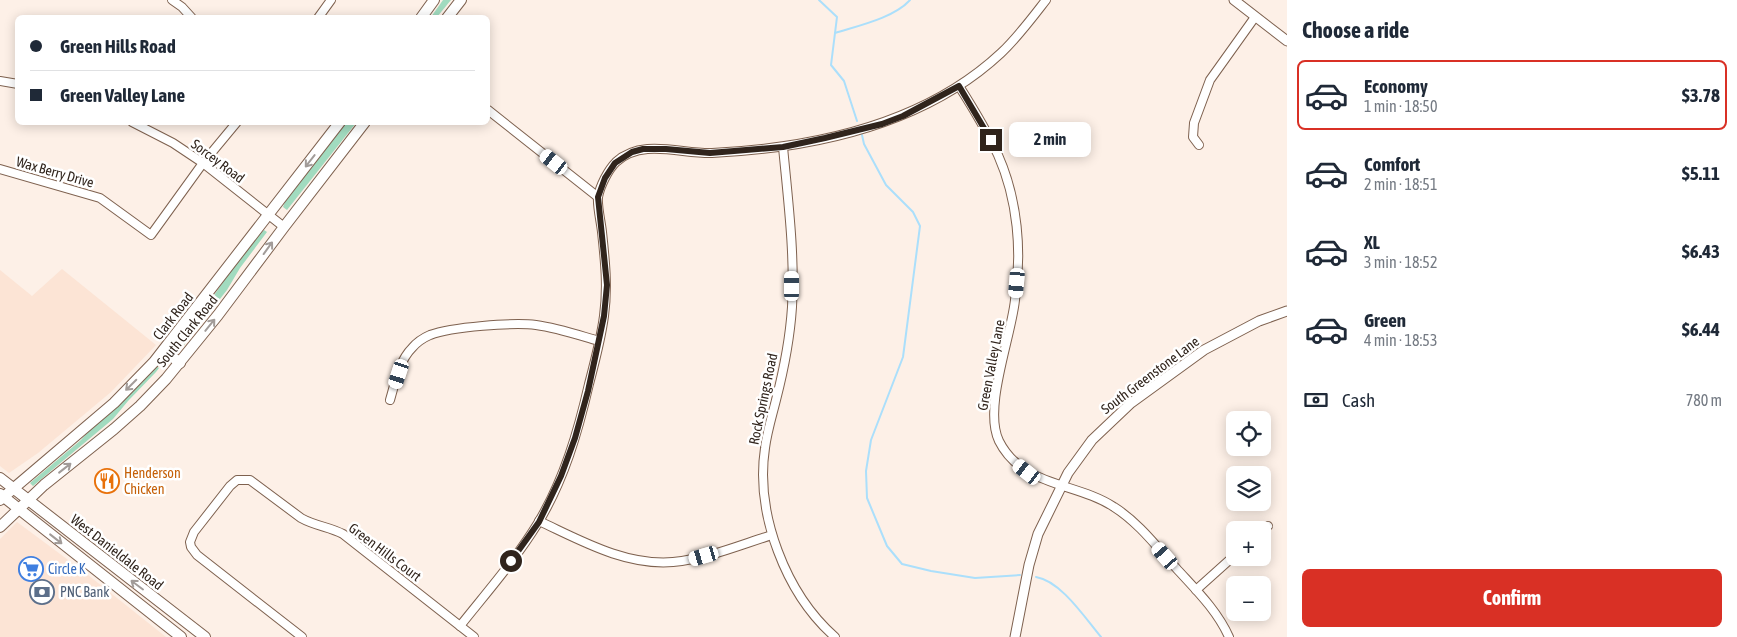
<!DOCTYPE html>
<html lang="en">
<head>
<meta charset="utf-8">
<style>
	:root { --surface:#fff; --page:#f2f2f3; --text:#1f2937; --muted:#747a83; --line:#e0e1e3; --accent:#d93025 }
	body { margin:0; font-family:"Asap Condensed",sans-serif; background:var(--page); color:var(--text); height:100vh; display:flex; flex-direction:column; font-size:19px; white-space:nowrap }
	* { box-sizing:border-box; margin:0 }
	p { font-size:16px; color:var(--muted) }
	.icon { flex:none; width:28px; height:28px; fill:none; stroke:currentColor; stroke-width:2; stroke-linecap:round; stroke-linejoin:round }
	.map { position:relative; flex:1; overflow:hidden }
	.sheet { display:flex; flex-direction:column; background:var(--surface); width:450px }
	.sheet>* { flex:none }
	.banner { position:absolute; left:15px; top:15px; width:475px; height:110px; border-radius:8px; box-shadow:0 2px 12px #0003; display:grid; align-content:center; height:110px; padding:0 15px; background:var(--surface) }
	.controls { position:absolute; left:1226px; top:411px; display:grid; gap:10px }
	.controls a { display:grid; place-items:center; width:45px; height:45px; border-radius:8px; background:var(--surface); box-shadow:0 2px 12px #0003; font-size:25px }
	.end { position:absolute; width:22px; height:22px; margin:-11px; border:6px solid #30241c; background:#fff; box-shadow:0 0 0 2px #fff }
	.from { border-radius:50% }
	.bubble { position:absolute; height:35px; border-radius:8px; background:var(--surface); box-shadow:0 2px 12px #0003; font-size:16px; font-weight:700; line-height:35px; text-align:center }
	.car { position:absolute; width:15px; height:30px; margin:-15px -8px; border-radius:6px; box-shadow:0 0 4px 1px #0007; background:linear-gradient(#fff 24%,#345 0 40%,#fff 0 76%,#345 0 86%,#fff 0) }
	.banner b { display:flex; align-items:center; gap:18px; height:48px; font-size:19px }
	.banner b+b { border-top:1px solid var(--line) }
	.banner i { width:12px; height:12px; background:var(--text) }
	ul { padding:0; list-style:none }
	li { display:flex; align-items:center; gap:15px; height:70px; margin:0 10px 8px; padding:0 5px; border:2px solid transparent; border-radius:8px }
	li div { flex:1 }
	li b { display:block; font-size:19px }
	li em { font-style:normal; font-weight:700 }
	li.on { border-color:var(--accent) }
	li>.icon { width:45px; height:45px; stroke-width:1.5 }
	h2 { padding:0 15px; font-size:22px; line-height:60px }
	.pay { display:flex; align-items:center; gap:12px; height:55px; padding:0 15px; font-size:19px }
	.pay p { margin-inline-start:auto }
	.primary-button { display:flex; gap:10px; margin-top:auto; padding:10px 15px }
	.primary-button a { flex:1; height:58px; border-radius:8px; background:var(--accent); color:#fff; font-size:20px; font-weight:700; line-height:58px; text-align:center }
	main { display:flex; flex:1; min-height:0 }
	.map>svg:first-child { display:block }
	.built { fill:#fce4d5 }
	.green { fill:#a1dbbf }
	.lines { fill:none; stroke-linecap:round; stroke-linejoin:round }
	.stream { stroke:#abdffb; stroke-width:2 }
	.minor-casing { stroke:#7e614f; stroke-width:10 }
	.tertiary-casing { stroke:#7e614f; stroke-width:11 }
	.secondary-casing { stroke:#7e614f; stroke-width:12 }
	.minor { stroke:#fff; stroke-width:8 }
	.tertiary { stroke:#fff; stroke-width:9 }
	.secondary { stroke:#fff; stroke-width:10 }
	.oneway { stroke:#a29c99 }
	.route { stroke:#30241c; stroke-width:6 }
	.labels { text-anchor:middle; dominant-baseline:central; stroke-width:5; stroke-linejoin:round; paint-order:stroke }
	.street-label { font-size:14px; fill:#30241c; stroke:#fff }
	.food-label { font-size:14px; fill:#c56008; stroke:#fff; text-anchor:start }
	.shop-label { font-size:14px; fill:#366cbe; stroke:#fff; text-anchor:start }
	.service-label { font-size:14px; fill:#4e5e75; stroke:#fff; text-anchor:start }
</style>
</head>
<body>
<main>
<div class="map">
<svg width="1287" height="637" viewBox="0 0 1287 637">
	<rect width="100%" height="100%" fill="#fdf0e7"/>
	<g class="built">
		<polygon points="62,269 156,345 111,392 38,453 9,473 0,466 0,270 32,296"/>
		<polygon points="17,522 83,571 166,637 0,637 0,539"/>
	</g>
	<g class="green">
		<polygon points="443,0 451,0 437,17 431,17"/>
		<polygon points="346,123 356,123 287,210 283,207 285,202"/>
		<path d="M 264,230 L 267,232 L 240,268 L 227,290 L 184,345 L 181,342 L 182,340 C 210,305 233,262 264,230 Z"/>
		<polygon points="156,366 159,368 156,372 128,401 113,419 33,486 30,483 81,440 95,424"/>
	</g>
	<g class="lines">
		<g class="stream">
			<polyline points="819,0 837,17 831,65 844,81 857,121"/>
			<path d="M 835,33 C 857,26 894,18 910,0"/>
			<polyline points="862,135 864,144 886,185 913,212 920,226 903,357 871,440 866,471 867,498 887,546 902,564 931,571 975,578 1020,575"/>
			<path d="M 1036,577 C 1061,581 1085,618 1101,637"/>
		</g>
		<defs>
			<g id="minor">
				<polyline points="172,0 182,7 192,18"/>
				<polyline points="318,18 331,0"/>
				<polyline points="0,81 18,84"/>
				<path d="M 959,86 C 973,108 987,131 998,155 C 1018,200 1022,252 1015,300 C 1011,338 983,408 999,441 C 1022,487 1076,482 1114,507 C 1138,522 1157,547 1176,568 C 1195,589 1217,610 1229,637"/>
				<polyline points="488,110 598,197"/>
				<polyline points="132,122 173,143 203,163 284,227"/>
				<polyline points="1199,145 1193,137 1194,123 1210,80 1255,17"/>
				<path d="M 783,147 C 788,200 795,254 792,307 C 790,338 784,369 776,400 C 772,416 767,432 765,448 C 755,514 786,594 835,637"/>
				<polyline points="0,169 100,198 151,235 203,163 237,122"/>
				<path d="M 390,400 C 395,383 399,361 412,348 C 417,342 423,338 430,335 C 451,327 514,322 536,325 C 558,328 578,335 599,341"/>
				<path d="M 539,521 C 580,540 625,566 673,562 C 707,559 740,545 772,535"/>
				<polyline points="1262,531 1268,526"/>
				<polyline points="1196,590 1235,555"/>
				<path d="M 460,626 C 487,592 516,559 538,523 C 564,480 578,432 589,384 C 595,361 601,339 604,316 C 608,287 605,260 602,232 C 601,222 597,206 598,197 C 600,186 608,170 616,162 C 642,138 681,154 712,153 C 814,148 924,125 1001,53 C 1018,37 1032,18 1046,0"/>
				<path d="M 302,637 L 197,555 L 191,547 L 190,542 L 194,532 L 230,486 L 237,480 L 250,480 L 301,518 C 315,526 330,527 343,534 L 474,637"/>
			</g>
			<g id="tertiary">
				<polyline points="1234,0 1287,41"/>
				<polyline points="1015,637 1029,565 1038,534 1068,473 1092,440 1131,403 1204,350 1259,321 1287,311"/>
			</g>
			<g id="secondary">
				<polyline points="421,18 434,0"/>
				<polyline points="447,18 461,0"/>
				<polyline points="164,350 180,363"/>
				<polyline points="0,478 205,637"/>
				<polyline points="0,494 181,637"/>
				<polyline points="0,500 114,403 154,362 340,122"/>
				<polyline points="0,527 44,485 114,429 140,406 166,379 218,315 284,227 365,122"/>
			</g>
		</defs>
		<use href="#minor" class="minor-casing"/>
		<use href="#tertiary" class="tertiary-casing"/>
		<use href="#secondary" class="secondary-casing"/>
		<use href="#minor" class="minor"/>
		<use href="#tertiary" class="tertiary"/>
		<use href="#secondary" class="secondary"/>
	</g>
	<defs><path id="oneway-shaft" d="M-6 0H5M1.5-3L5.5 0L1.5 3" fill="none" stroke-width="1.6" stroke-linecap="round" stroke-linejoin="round" transform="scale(1.25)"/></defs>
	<g class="oneway">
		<use href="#oneway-shaft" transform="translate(310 161) rotate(128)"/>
		<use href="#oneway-shaft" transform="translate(268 248) rotate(-54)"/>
		<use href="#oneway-shaft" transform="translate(210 325) rotate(-51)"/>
		<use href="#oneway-shaft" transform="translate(131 385) rotate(135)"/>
		<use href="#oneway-shaft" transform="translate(65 468) rotate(-38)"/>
		<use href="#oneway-shaft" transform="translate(56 539) rotate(38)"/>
		<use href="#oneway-shaft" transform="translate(137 585) rotate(-143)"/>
	</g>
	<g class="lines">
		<polyline class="route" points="511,561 539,522 561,476 575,438 588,391 604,316 607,285 598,197 605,178 615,163 632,152 643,149 666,149 710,153 783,147 825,138 882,124 903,116 959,86 991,140"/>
	</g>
	<defs>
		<symbol id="restaurant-ring" viewBox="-11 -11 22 22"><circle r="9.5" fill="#fff" stroke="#e8710a" stroke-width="1.5"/><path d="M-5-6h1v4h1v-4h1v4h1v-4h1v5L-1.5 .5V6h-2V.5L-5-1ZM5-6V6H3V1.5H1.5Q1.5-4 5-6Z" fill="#e8710a"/></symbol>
		<symbol id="supermarket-ring" viewBox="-11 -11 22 22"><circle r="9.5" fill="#fff" stroke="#3f7fe0" stroke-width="1.5"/><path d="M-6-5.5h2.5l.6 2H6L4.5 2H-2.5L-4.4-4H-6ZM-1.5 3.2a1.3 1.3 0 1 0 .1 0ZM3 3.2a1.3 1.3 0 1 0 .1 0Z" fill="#3f7fe0"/></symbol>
		<symbol id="bank-ring" viewBox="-11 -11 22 22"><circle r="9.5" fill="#fff" stroke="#5c6f8a" stroke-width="1.5"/><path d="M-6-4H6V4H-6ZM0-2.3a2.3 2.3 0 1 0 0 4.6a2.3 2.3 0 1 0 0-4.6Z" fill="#5c6f8a"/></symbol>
	</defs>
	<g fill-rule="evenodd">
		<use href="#restaurant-ring" x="93" y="467" width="28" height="28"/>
		<use href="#supermarket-ring" x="17" y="555" width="28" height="28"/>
		<use href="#bank-ring" x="28" y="578" width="28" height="28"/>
	</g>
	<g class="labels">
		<g class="street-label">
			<text transform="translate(218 161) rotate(37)">Sorcey Road</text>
			<text transform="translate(55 172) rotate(16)">Wax Berry Drive</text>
			<text transform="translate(173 316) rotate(-52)">Clark Road</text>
			<text transform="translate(187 331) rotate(-51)">South Clark Road</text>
			<text transform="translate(991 365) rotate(-79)">Green Valley Lane</text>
			<text transform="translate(1150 375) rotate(-37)">South Greenstone Lane</text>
			<text transform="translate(763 399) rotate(-78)">Rock Springs Road</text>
			<text transform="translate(117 552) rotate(38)">West Danieldale Road</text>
			<text transform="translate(385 552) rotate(37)">Green Hills Court</text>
		</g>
		<g class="food-label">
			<text x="124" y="473">Henderson<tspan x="124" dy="16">Chicken</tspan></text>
		</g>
		<g class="shop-label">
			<text x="48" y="569">Circle K</text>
		</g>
		<g class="service-label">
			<text x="60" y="592">PNC Bank</text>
		</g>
	</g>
</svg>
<div class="controls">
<a><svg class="icon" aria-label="locate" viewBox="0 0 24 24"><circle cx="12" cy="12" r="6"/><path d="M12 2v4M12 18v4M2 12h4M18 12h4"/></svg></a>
<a><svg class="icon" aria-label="layers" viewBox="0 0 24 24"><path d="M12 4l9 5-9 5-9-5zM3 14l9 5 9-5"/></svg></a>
<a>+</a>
<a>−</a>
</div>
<i class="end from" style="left:511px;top:561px"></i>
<i class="end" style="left:991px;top:140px"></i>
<div class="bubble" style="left:1009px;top:122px;width:82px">2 min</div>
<i class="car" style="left:554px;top:162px;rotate:308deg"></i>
<i class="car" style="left:1017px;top:283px;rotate:185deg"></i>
<i class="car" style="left:792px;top:286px;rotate:0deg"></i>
<i class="car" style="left:399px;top:374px;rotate:198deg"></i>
<i class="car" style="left:1027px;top:472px;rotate:308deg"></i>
<i class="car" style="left:704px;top:556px;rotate:254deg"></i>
<i class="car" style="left:1165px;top:556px;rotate:319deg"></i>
<div class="banner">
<b><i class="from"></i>Green Hills Road</b>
<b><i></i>Green Valley Lane</b>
</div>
</div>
<section class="sheet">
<h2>Choose a ride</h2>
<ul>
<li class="on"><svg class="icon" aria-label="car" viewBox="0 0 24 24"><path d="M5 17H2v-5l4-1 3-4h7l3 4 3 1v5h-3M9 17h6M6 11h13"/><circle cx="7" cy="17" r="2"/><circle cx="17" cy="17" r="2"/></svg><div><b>Economy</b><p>1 min · 18:50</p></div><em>$3.78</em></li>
<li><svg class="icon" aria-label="car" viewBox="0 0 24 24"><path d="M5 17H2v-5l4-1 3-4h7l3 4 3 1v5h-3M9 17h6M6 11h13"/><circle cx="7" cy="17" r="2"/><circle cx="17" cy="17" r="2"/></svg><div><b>Comfort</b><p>2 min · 18:51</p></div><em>$5.11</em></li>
<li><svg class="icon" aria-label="car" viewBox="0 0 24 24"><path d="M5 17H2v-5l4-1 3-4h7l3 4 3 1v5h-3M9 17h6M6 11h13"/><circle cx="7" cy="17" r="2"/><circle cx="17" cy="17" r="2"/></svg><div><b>XL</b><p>3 min · 18:52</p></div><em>$6.43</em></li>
<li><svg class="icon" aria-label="car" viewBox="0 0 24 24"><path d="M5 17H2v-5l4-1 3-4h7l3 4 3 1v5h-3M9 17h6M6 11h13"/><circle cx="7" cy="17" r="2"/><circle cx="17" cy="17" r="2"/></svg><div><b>Green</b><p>4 min · 18:53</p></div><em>$6.44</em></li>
</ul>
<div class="pay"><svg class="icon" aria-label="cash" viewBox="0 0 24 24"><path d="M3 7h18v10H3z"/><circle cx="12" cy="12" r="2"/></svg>Cash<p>780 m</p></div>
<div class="primary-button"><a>Confirm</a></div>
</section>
</main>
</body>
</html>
